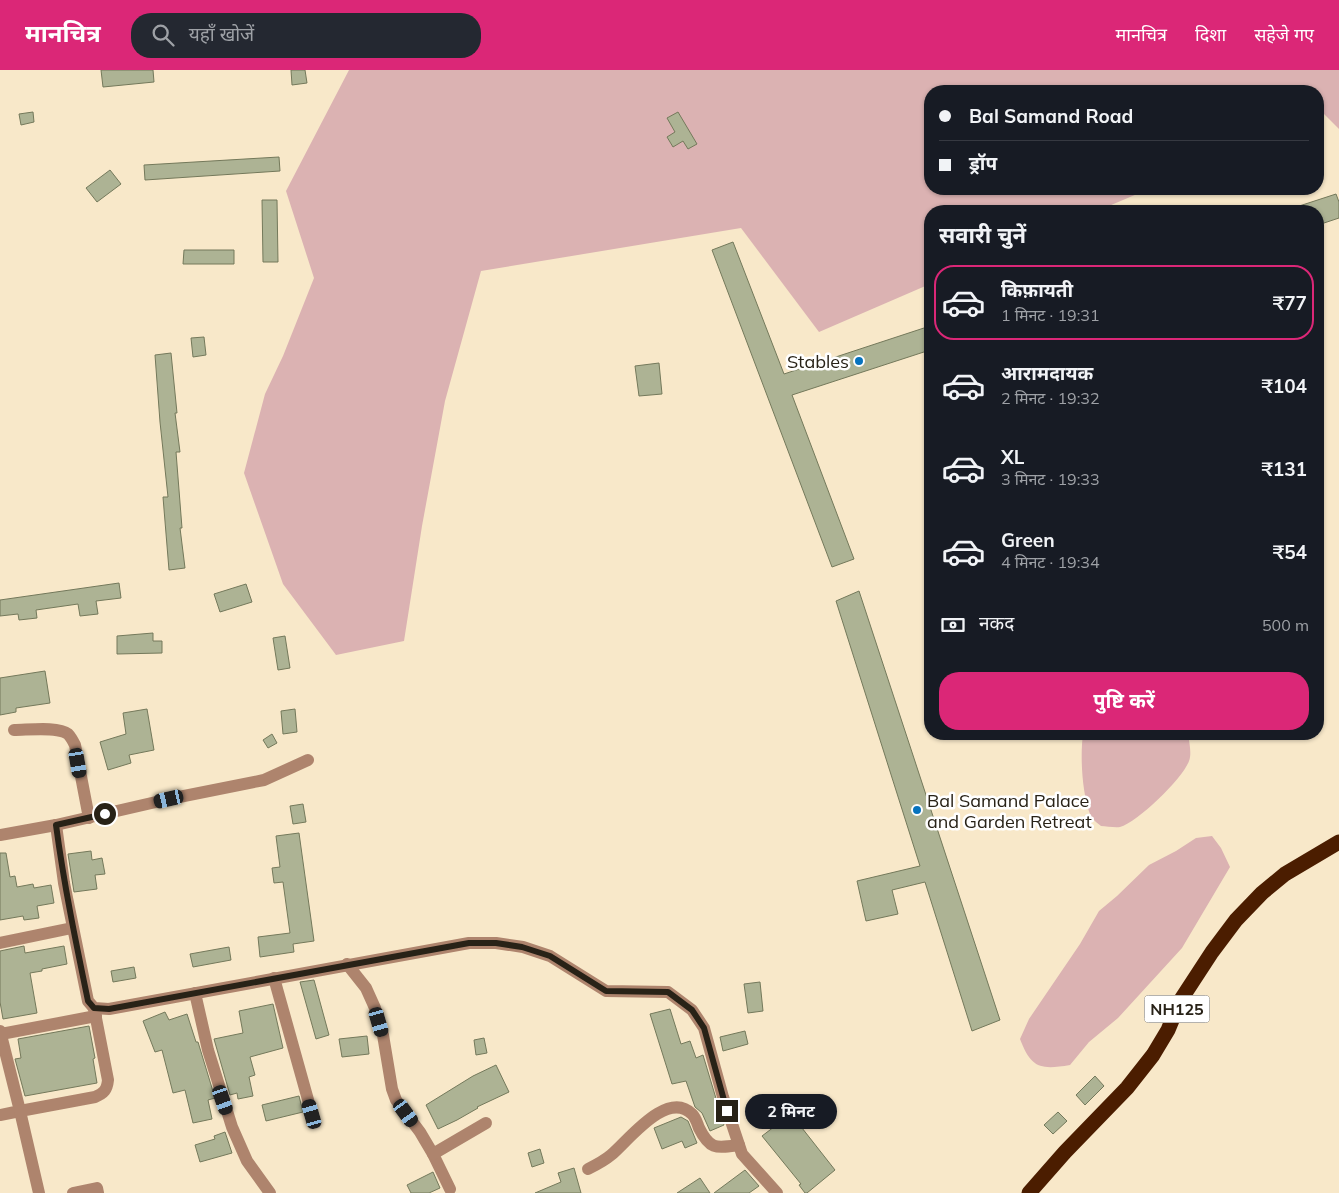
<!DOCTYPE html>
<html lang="hi">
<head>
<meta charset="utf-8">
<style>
	:root { --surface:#171b24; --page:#242831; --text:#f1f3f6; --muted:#9ea1a6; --line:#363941; --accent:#db2777 }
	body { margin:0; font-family:Mulish,"Noto Sans Devanagari",sans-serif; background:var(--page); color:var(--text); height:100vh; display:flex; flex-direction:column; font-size:19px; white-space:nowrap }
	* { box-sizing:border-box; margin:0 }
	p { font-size:16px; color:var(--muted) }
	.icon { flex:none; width:28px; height:28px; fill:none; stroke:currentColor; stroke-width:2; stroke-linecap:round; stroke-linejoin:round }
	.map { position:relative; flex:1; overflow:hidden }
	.panel { position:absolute; left:924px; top:135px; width:400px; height:535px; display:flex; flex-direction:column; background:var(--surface); border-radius:20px; box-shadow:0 1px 4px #0004 }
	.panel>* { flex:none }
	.guide { position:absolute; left:924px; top:15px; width:400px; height:110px; border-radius:20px; box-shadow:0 1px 4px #0004; display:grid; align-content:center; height:110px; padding:0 15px; background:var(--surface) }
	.end { position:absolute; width:22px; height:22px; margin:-11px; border:6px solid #282217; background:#fff; box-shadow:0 0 0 2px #fff }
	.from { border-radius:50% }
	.bubble { position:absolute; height:35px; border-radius:18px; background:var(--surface); box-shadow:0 1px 4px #0004; font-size:16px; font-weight:700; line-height:35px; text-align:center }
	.car { position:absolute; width:15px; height:30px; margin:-15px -8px; border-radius:6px; box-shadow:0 0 4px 1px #0007; background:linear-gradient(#222 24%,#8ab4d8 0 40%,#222 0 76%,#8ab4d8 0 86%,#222 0) }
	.guide b { display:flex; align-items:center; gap:18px; height:48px; font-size:19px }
	.guide b+b { border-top:1px solid var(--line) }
	.guide i { width:12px; height:12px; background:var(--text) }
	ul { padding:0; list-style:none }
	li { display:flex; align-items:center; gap:15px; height:75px; margin:0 10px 8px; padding:0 5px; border:2px solid transparent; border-radius:20px }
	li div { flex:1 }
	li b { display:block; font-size:19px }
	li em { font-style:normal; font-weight:700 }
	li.active { border-color:var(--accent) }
	li>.icon { width:45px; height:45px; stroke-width:1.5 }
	h2 { padding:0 15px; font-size:22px; line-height:60px }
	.pay { display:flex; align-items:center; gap:12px; height:55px; padding:0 15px; font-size:19px }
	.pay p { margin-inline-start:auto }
	.button { display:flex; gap:10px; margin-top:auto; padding:10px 15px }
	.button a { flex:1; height:58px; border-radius:20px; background:var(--accent); color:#fff; font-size:20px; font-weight:700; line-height:58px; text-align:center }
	header { display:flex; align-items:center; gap:30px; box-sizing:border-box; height:70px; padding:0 25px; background:var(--accent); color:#fff }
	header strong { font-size:24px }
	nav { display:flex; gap:28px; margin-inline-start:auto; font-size:18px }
	.search { width:350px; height:45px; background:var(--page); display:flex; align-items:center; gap:12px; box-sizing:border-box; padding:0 18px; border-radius:20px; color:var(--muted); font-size:19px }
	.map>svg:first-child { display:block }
	.green { fill:#dbb2b2 }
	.building { fill:#adb394; stroke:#74795b }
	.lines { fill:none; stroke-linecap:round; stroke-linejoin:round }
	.street { stroke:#ae846d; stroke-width:12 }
	.highway { stroke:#4b1d00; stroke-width:15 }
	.route { stroke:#282217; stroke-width:6 }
	.poi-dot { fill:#0773be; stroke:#fff; stroke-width:2 }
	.labels { text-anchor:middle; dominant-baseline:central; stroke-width:5; stroke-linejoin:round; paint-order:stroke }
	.shield { fill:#fff; stroke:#68645d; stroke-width:1 }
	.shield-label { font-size:16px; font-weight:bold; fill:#282217 }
	.poi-label { font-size:18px; fill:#282217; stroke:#fff; text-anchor:end }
</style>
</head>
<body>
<header>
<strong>मानचित्र</strong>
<div class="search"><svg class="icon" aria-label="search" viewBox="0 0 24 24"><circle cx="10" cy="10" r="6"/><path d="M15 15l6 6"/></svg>यहाँ खोजें</div>
<nav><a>मानचित्र</a><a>दिशा</a><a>सहेजे गए</a></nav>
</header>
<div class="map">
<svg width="1339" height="1123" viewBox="0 0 1339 1123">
	<rect width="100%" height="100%" fill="#f8e8c9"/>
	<g class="green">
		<polygon points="349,0 1339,0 1339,59 1323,43 1318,46 1318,21 930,21 930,119 1149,119 1097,141 930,141 930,214 819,262 741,158 481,201 445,331 422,456 404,571 336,585 283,514 244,403 265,324 283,286 314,208 286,121"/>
		<path d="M 1083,664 L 1188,664 C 1189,671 1192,684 1189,691 C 1183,708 1138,752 1120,757 C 1115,758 1106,756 1101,756 C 1097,753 1092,749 1090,744 C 1082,723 1080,686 1083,664 Z"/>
		<path d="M 1212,766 L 1221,778 L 1230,797 L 1182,878 L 1118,948 L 1089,972 L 1070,995 C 1040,1000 1031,998 1020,969 L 1029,949 L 1080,874 L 1099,841 L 1117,826 L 1149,795 L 1176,781 L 1196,768 Z"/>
	</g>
	<g class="building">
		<polygon points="101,0 153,0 154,12 103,17"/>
		<polygon points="291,0 305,0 307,13 292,15"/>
		<polygon points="33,42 34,52 21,55 19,44"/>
		<polygon points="678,42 697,74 688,79 683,71 673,77 667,67 675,62 667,48"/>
		<polygon points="279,87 280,101 145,110 144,95"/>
		<polygon points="110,100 121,114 97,132 86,118"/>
		<polygon points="1336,124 1339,132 1339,148 1318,155 1318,141 1290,141 1290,139"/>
		<polygon points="262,130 277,130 278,192 263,192"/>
		<polygon points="733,172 784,304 930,256 930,280 792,325 854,489 832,497 712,180"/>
		<polygon points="184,180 234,180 234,194 183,194"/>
		<polygon points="204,267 206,285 193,287 191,268"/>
		<polygon points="171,283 177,343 175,343 180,382 176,382 182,458 180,458 185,498 169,500 163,427 168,427 160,352 155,285"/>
		<polygon points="659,293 662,324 639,326 635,296"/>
		<polygon points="119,513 121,528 96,531 98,544 80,546 78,534 36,540 37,548 19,550 18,544 0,546 0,530"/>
		<polygon points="246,514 252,532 220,542 214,524"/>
		<polygon points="859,521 1000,950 972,961 925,812 892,820 898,844 866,851 857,811 920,796 836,531"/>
		<polygon points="153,563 153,571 162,571 162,583 117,584 117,566"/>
		<polygon points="285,566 290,598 278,600 273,568"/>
		<polygon points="45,601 50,633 16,638 16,642 0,645 0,608"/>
		<polygon points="147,639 154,680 129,685 131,693 108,700 100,672 126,664 123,643"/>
		<polygon points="295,639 297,662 283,664 281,641"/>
		<polygon points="272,664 277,673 268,678 263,670"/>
		<polygon points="303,734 306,752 293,754 290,736"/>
		<polygon points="299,763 314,871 293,874 294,882 260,887 258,867 290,863 283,812 274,813 272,798 280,797 276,766"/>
		<polygon points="91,781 92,790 102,788 105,804 95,805 97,819 74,822 68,784"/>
		<polygon points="0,783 6,783 10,807 15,806 17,817 33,814 34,818 51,815 54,833 37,836 39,848 24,850 23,846 0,850"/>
		<polygon points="24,876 25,883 64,876 67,894 42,899 42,901 30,903 37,943 3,949 0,932 0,881"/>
		<polygon points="229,877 231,890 193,897 190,884"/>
		<polygon points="134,897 136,908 113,912 111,901"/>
		<polygon points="314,910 329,965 316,969 300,912"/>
		<polygon points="760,912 763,941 748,943 744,914"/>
		<polygon points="273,934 283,978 250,987 255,1005 249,1007 253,1026 238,1029 237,1023 230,1025 214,969 243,963 239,941"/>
		<polygon points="670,939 681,974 690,971 696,988 703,985 724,1055 710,1061 702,1043 695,1037 686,1011 672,1014 650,944"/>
		<polygon points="165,942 169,950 187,944 196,972 198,972 215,1028 208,1030 212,1049 193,1053 185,1020 173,1023 162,980 155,982 143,951"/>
		<polygon points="89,956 95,988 93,989 97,1013 25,1026 15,989 21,988 18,969"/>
		<polygon points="745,961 748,974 723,981 720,967"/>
		<polygon points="367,966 369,984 342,987 339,969"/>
		<polygon points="484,968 487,983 476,985 474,970"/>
		<polygon points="496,995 509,1022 477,1037 478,1038 457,1050 438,1059 426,1035 473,1006"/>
		<polygon points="1095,1006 1104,1016 1085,1035 1076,1025"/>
		<polygon points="299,1026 303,1042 266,1051 262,1035"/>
		<polygon points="1058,1042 1067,1051 1053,1064 1044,1055"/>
		<polygon points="791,1044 835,1100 807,1123 805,1123 799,1115 801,1114 762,1066"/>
		<polygon points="681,1047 688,1051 697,1073 685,1078 682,1071 662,1079 654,1058"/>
		<polygon points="225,1062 232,1083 200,1092 195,1075 215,1069 214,1066"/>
		<polygon points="540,1079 544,1093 532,1097 528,1083"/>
		<polygon points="574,1098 581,1123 535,1123 561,1112 558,1103"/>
		<polygon points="745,1100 759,1116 749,1123 714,1123"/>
		<polygon points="433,1102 440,1118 429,1123 411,1123 407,1115"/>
		<polygon points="700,1108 710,1123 677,1123"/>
	</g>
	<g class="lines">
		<g class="street">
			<path d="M 14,660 C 28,660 58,656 68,664 C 71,667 73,671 75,675 L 89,748"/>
			<polyline points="56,755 64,813 88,931 94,938 109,939 469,873 496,873 523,877 550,886 606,921 668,922 692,940 704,958 723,1027 742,1084 777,1123"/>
			<polyline points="0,765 56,755 169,729 264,710 308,690"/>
			<polyline points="0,873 72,858"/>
			<polyline points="347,894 366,918 375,938 383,965 392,1019 396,1030 420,1062 433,1084 450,1119"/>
			<polyline points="274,908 312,1044"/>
			<polyline points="195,923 208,980 232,1057 247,1091 270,1123"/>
			<polyline points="0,961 20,1041 0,1045"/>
			<polyline points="1,964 96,946"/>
			<polyline points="433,1084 486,1053"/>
			<path d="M 588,1099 C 596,1095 604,1091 611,1085 C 628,1071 667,1019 692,1044 C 696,1048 697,1053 699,1058 C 710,1080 716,1078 739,1075"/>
			<path d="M 39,1123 L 20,1041 L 95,1027 C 104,1023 107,1020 108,1010 L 94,938"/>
			<polyline points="73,1123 97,1118 98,1123"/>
		</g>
		<polyline class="highway" points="1029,1123 1065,1082 1127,1018 1153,985 1168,960 1180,931 1212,882 1236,850 1262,823 1285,804 1339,772"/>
	</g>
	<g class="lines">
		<path class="route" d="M 105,744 L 56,755 C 64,815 76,873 88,931 L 94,938 L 109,939 L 469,873 L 496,873 L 522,877 L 550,886 L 606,921 L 668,922 L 692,940 L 704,958 L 727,1041"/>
	</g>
	<g class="poi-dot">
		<circle cx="859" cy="291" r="5"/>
		<circle cx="917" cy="740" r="5"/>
	</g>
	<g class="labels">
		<rect class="shield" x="1144.5" y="925.5" width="65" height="27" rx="4"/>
		<g class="shield-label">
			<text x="1177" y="939">NH125</text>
		</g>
		<g class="poi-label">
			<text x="849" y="291">Stables</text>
			<text x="927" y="730" text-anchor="start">Bal Samand Palace<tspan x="927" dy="21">and Garden Retreat</tspan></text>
		</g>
	</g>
</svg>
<i class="end from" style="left:105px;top:744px"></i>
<i class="end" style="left:727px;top:1041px"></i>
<div class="bubble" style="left:745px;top:1024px;width:92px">2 मिनट</div>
<i class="car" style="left:78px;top:693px;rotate:170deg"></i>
<i class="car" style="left:169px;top:729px;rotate:257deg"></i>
<i class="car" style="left:379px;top:952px;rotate:164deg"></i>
<i class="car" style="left:223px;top:1030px;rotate:161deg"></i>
<i class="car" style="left:406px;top:1043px;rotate:144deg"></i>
<i class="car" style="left:312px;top:1044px;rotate:344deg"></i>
<div class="guide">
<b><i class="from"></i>Bal Samand Road</b>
<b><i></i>ड्रॉप</b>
</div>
<section class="panel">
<h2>सवारी चुनें</h2>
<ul>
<li class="active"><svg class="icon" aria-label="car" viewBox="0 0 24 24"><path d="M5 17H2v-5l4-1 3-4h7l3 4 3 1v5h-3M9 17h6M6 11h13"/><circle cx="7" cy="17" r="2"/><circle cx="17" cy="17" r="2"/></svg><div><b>किफ़ायती</b><p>1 मिनट · 19:31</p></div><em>₹77</em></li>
<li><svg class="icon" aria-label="car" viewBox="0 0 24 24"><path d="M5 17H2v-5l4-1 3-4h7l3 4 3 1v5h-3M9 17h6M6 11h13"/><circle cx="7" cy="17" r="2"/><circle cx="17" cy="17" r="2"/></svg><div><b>आरामदायक</b><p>2 मिनट · 19:32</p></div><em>₹104</em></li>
<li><svg class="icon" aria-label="car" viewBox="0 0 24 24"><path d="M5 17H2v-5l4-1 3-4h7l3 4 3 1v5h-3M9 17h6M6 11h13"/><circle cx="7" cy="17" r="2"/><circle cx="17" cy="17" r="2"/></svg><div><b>XL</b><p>3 मिनट · 19:33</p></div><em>₹131</em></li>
<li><svg class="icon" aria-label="car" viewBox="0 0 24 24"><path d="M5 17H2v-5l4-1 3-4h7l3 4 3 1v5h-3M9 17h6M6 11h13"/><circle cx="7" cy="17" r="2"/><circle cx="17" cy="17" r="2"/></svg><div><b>Green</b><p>4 मिनट · 19:34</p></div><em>₹54</em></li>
</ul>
<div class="pay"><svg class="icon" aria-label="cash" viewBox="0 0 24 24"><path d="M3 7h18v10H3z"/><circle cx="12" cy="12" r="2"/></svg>नकद<p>500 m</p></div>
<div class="button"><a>पुष्टि करें</a></div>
</section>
</div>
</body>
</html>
